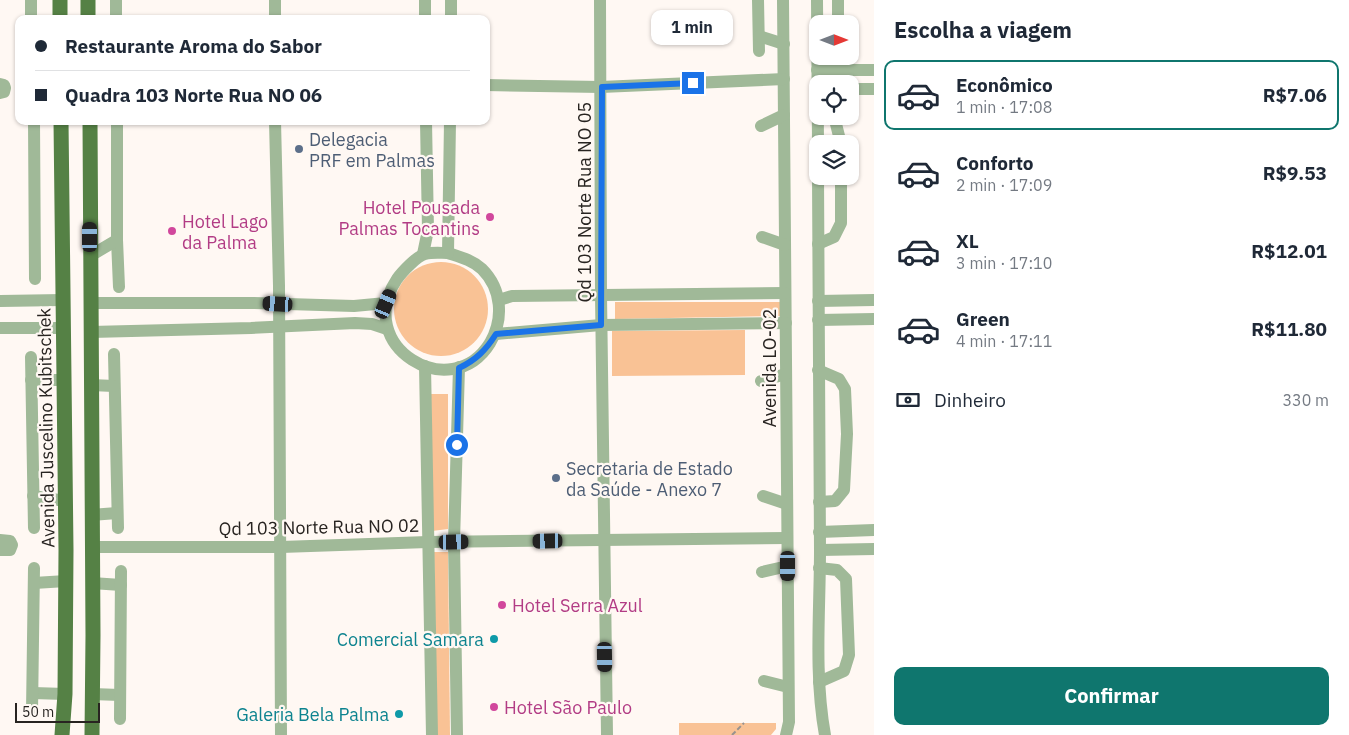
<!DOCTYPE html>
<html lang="pt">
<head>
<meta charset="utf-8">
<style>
	:root { --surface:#fff; --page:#f2f2f3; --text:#1f2937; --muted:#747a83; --line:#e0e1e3; --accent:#0f766e }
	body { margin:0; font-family:"IBM Plex Sans",sans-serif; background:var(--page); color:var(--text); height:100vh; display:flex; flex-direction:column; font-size:19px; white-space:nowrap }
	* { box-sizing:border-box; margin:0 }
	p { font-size:16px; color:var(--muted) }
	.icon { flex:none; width:28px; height:28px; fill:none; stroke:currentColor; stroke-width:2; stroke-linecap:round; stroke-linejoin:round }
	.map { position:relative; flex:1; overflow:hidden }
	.drawer { display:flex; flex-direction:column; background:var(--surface); width:475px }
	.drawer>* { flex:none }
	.hud { position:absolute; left:15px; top:15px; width:475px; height:110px; border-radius:10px; box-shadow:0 1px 4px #0004; display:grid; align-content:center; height:110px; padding:0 20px; background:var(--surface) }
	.needle { width:32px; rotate:90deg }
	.tools { position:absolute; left:809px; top:15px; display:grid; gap:10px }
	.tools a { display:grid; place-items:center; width:50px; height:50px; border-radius:10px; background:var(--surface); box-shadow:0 1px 4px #0004; font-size:25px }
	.scale { position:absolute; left:15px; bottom:12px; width:85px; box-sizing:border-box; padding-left:5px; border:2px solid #282421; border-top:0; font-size:14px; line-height:18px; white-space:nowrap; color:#282421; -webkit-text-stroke:4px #fff8f3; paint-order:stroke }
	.end { position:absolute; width:22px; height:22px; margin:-11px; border:6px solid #1a73e8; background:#fff; box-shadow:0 0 0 2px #fff }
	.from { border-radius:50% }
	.bubble { position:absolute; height:35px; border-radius:10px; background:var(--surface); box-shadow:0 1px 4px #0004; font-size:16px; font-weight:700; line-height:35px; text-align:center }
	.car { position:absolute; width:15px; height:30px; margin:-15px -8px; border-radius:6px; box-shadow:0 0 4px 1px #0007; background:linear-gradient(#222 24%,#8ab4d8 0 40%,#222 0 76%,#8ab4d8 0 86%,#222 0) }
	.hud b { display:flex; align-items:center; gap:18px; height:48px; font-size:19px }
	.hud b+b { border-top:1px solid var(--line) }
	.hud i { width:12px; height:12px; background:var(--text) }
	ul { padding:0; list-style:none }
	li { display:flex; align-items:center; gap:15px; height:70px; margin:0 10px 8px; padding:0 10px; border:2px solid transparent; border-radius:10px }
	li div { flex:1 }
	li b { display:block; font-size:19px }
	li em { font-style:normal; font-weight:700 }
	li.selected { border-color:var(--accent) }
	li>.icon { width:45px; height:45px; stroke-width:1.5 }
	h2 { padding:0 20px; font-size:22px; line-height:60px }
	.pay { display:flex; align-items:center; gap:12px; height:55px; padding:0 20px; font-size:19px }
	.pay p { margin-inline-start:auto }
	.cta { display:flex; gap:10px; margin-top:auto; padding:10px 20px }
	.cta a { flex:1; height:58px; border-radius:10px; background:var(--accent); color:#fff; font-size:20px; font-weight:700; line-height:58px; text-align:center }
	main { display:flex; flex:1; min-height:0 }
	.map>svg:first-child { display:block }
	.green { fill:#f9c295 }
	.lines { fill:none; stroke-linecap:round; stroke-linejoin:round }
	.path { stroke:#98928e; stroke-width:2; stroke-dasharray:5 2.5; stroke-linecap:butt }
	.minor { stroke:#a0b998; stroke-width:12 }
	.major { stroke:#558145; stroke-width:15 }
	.route { stroke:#1a73e8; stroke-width:6 }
	.service-dot { fill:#5c6f8a; stroke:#fff8f3; stroke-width:2 }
	.hotel-dot { fill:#d1479c; stroke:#fff8f3; stroke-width:2 }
	.culture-dot { fill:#0f9aa8; stroke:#fff8f3; stroke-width:2 }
	.labels { text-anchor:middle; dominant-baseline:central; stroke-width:4.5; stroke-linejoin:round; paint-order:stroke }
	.service-label { font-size:18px; fill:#4e5e75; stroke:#fff8f3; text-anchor:start }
	.street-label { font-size:18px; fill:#282421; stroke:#fff8f3 }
	.hotel-label { font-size:18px; fill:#b23c85; stroke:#fff8f3; text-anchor:start }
	.culture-label { font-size:18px; fill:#0d838f; stroke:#fff8f3; text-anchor:end }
</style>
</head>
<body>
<main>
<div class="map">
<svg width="874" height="735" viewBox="0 0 874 735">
	<rect width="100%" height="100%" fill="#fff8f3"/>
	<g class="green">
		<circle cx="441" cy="309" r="47"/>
		<polygon points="615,302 783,302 783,316 615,319"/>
		<polygon points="745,330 745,375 612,376 612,331"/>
		<polygon points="431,394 448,394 448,529 432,531"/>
		<polygon points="434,552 448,552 450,735 437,735"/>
		<polygon points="679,723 776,723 776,729 771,735 679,735"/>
	</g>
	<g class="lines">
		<polyline class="path" points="732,735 744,723"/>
		<g class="minor">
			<polyline points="31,0 31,19"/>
			<polyline points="425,0 425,19"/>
			<polyline points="451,0 451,19"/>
			<polyline points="600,0 601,295 607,735"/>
			<polyline points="758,0 759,51"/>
			<polyline points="783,0 789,722 786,735"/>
			<polyline points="817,0 818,144"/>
			<polyline points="116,19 116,0"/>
			<polyline points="275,19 275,0"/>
			<polyline points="838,24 838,0"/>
			<polyline points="759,36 784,44"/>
			<polyline points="817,70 874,70"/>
			<polyline points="0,84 4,85 5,88 4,92 0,93"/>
			<polyline points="486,85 601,87 784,79"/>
			<polyline points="850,89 874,89"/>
			<polyline points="831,116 835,120 841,144"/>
			<polyline points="34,121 35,279"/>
			<polyline points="117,121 117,240 119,287"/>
			<polyline points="275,121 279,286 281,735"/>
			<polyline points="761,126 784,115"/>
			<path d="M 818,176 C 818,301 820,426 820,550 C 820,612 814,674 825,735"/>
			<polyline points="762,237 785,245"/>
			<polyline points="818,244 834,237 841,223 841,176"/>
			<path d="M 448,253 C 460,257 472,260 482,269 C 502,289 504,319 490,343 C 451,406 352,346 397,279 C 402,272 417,256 425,254 C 432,252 440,253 448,253 Z"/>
			<polyline points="448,253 450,121"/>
			<polyline points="423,254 428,230 426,121"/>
			<polyline points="90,256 117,240"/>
			<polyline points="499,300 512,296 785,293"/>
			<polyline points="0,301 63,300"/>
			<polyline points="818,301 874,300"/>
			<polyline points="90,303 253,303 354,306 386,303"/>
			<polyline points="818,320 874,319"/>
			<polyline points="0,328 63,328"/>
			<polyline points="91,332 251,328 355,323 372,324 387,329"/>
			<polyline points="496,334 601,325 786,323"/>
			<polyline points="114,354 118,528"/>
			<polyline points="31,357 34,528"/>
			<polyline points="425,366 432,735"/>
			<polyline points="818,370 839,379 845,389 847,434 844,490 835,501 819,502"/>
			<polyline points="31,380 64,380"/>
			<polyline points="761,381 786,374"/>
			<polyline points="91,385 114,386"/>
			<polyline points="33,496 65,501"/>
			<polyline points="763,496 787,504"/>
			<polyline points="91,515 117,513"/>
			<polyline points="819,532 874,530"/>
			<polyline points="0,540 10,541 12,545 10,550 0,550"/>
			<polyline points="92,547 281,547 428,542 787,538"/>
			<polyline points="820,550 874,549"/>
			<polyline points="762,572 788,566"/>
			<polyline points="34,583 66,581"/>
			<polyline points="92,583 121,585"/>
			<polyline points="764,681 788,687"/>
			<polyline points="819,682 844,671 849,655 846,579 837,570 819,568"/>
			<polyline points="33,693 65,694"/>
			<polyline points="92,694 120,695"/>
			<polyline points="32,711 34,568"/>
			<polyline points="120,719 121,571"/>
			<polyline points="457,735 454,542 459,367"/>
		</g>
		<g class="major">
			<polyline points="60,0 60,19"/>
			<polyline points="88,19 88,0"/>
			<polyline points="61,121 66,550 65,694 62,735"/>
			<polyline points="90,121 93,635 92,735"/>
		</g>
	</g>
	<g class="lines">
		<path class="route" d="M 457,445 L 459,368 C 476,360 486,350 496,334 L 601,325 L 602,87 L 693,83"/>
	</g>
	<g class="service-dot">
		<circle cx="299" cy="149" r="5"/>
		<circle cx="556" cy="478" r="5"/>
	</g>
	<g class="hotel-dot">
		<circle cx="490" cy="217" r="5"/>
		<circle cx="172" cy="231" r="5"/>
		<circle cx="502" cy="605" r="5"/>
		<circle cx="494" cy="707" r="5"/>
	</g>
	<g class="culture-dot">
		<circle cx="494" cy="639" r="5"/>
		<circle cx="399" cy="714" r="5"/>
	</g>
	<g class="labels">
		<g class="service-label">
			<text x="309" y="139">Delegacia<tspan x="309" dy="21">PRF em Palmas</tspan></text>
			<text x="566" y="468">Secretaria de Estado<tspan x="566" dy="21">da Saúde - Anexo 7</tspan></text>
		</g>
		<g class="street-label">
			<text transform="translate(584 202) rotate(-90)">Qd 103 Norte Rua NO 05</text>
			<text transform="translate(769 368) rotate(-90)">Avenida LO-02</text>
			<text transform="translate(46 428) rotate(-91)">Avenida Juscelino Kubitschek</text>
			<text transform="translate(319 527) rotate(-1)">Qd 103 Norte Rua NO 02</text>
		</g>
		<g class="hotel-label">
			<text x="480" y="207" text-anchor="end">Hotel Pousada<tspan x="480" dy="21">Palmas Tocantins</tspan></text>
			<text x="182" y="221">Hotel Lago<tspan x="182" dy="21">da Palma</tspan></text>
			<text x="512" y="605">Hotel Serra Azul</text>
			<text x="504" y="707">Hotel São Paulo</text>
		</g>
		<g class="culture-label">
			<text x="484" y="639">Comercial Samara</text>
			<text x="389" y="714">Galeria Bela Palma</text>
		</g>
	</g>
</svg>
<div class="tools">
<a><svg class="needle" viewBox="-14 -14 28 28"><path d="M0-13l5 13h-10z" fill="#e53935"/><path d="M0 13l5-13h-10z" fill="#747a83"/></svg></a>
<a><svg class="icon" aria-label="locate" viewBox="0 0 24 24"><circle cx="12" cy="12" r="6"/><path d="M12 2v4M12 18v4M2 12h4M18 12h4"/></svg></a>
<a><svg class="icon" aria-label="layers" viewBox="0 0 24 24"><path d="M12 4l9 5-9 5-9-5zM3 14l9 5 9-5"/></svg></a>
</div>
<div class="scale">50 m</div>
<i class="end from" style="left:457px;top:445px"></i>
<i class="end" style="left:693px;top:83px"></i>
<div class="bubble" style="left:651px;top:10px;width:82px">1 min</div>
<i class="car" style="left:90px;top:237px;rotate:0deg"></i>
<i class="car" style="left:278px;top:304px;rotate:273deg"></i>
<i class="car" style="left:386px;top:304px;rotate:23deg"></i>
<i class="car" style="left:548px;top:541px;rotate:269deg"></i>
<i class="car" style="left:454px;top:542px;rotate:89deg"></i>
<i class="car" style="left:788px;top:566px;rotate:180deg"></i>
<i class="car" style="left:605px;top:657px;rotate:179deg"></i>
<div class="hud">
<b><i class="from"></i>Restaurante Aroma do Sabor</b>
<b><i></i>Quadra 103 Norte Rua NO 06</b>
</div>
</div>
<section class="drawer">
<h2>Escolha a viagem</h2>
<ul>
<li class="selected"><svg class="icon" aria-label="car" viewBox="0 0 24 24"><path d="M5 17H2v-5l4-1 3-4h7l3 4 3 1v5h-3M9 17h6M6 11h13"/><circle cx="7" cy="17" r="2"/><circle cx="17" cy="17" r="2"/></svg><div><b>Econômico</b><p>1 min · 17:08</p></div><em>R$7.06</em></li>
<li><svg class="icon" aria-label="car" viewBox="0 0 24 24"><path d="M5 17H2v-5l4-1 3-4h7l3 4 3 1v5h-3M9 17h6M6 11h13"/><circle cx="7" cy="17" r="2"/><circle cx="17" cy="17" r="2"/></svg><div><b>Conforto</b><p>2 min · 17:09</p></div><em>R$9.53</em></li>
<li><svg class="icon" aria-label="car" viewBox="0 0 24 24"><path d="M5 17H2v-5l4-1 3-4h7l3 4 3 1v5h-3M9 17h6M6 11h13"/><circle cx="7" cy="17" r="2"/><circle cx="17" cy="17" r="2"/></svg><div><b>XL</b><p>3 min · 17:10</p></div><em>R$12.01</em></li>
<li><svg class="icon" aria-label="car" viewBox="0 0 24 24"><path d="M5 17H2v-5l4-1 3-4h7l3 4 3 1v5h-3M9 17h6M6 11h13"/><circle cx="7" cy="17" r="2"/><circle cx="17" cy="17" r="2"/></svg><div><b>Green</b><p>4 min · 17:11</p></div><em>R$11.80</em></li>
</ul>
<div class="pay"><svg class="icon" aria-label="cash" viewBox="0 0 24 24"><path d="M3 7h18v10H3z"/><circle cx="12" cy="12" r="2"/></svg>Dinheiro<p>330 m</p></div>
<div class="cta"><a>Confirmar</a></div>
</section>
</main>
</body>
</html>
